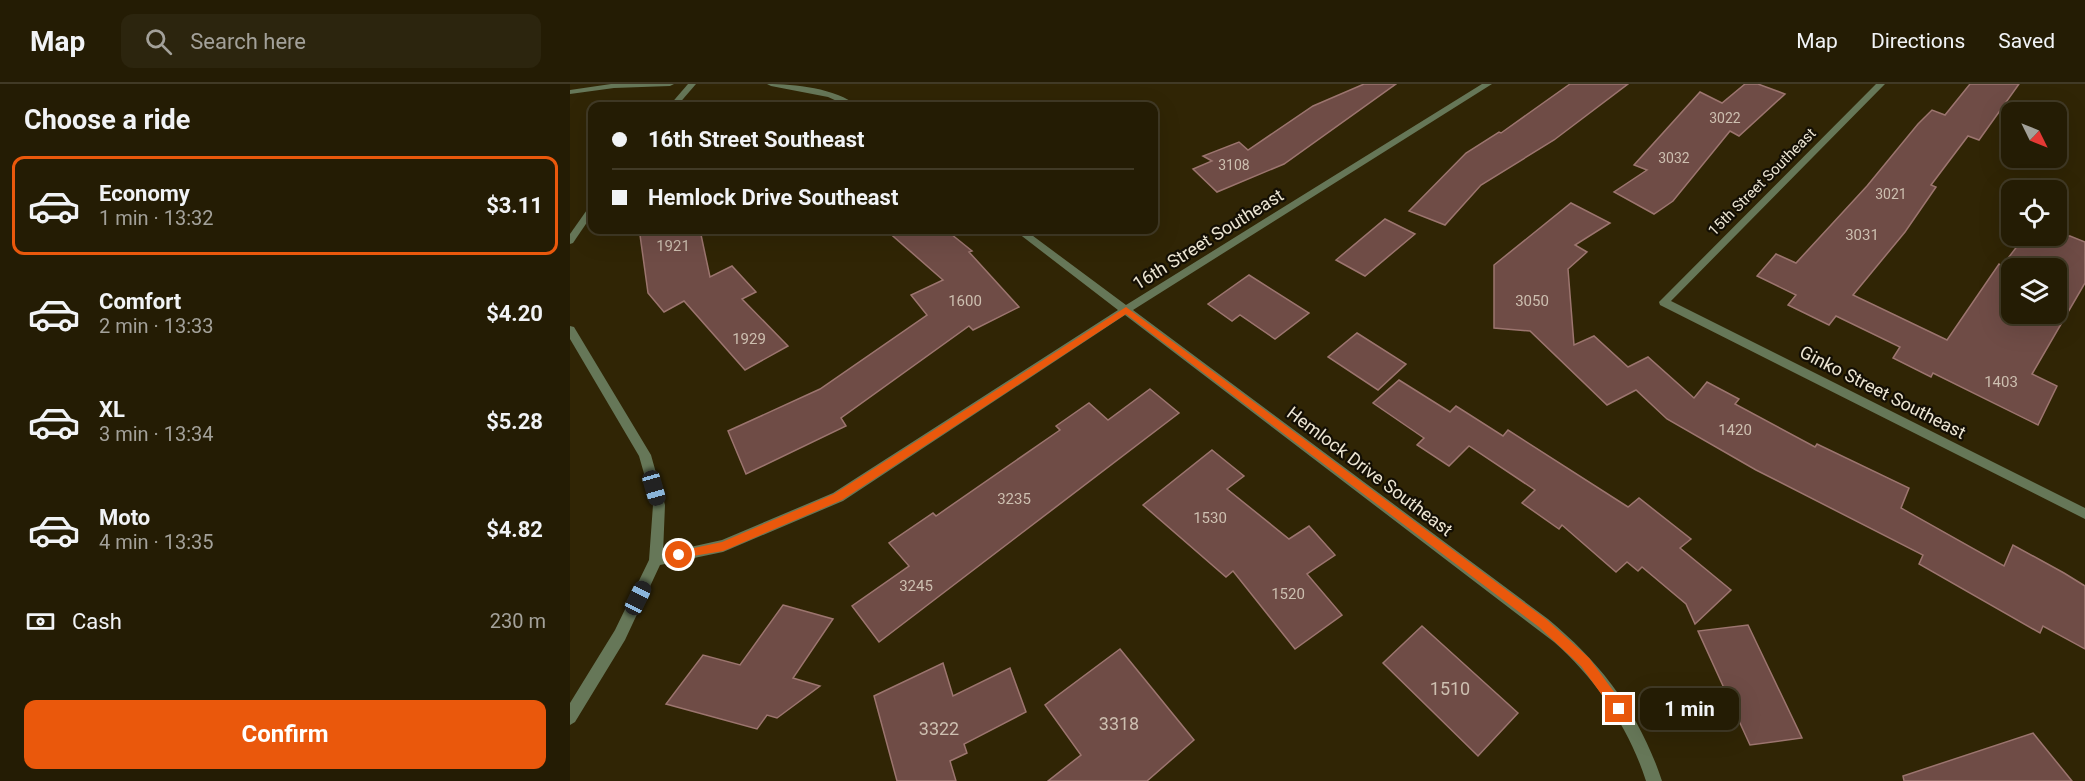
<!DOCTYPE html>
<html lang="en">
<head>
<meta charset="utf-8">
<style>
	:root { --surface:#241c04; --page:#2c250e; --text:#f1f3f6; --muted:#a3a19a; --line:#413a26; --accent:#ea580c }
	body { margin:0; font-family:Roboto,sans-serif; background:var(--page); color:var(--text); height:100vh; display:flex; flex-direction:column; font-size:22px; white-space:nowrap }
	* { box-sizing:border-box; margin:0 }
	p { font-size:20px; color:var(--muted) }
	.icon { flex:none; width:33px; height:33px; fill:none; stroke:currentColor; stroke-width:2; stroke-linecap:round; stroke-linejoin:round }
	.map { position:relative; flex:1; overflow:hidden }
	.panel { display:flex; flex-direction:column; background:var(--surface); width:570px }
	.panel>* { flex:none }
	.hud { position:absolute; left:18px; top:18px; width:570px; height:132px; border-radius:12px; box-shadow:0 6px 24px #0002,0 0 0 2px var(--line); display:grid; align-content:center; height:132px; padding:0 24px; background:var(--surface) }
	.needle { width:39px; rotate:133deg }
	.controls { position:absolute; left:1431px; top:18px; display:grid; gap:12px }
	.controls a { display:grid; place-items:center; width:66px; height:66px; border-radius:12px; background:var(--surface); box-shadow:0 6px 24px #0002,0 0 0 2px var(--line); font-size:30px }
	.end { position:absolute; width:27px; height:27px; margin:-14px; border:8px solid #ea580c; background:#fff; box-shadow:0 0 0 3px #fff }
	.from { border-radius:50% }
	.bubble { position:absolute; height:42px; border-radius:12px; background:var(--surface); box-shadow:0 6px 24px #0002,0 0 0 2px var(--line); font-size:20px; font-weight:700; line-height:42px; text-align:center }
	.car { position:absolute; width:18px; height:36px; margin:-18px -9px; border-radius:8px; box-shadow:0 0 4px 2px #0007; background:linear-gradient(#222 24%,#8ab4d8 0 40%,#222 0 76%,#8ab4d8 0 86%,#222 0) }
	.hud b { display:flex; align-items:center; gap:21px; height:57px; font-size:22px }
	.hud b+b { border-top:2px solid var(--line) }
	.hud i { width:15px; height:15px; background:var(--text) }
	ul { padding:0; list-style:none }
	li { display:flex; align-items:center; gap:18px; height:99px; margin:0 12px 9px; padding:0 12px; border:3px solid transparent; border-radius:12px }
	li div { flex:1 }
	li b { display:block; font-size:22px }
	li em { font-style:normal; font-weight:700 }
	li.current { border-color:var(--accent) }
	li>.icon { width:54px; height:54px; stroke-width:1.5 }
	h2 { padding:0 24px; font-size:27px; line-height:72px }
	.pay { display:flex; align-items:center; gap:15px; height:66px; padding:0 24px; font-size:22px }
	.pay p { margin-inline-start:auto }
	.primary-button { display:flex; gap:12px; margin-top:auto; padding:12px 24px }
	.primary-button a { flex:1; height:69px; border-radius:12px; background:var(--accent); color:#fff; font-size:24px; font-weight:700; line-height:69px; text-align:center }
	header { display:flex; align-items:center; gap:36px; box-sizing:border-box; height:84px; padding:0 30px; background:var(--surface); border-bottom:2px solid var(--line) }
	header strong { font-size:28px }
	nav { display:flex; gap:33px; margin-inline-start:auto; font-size:21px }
	.search { width:420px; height:54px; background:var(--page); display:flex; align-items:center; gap:15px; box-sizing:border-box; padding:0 21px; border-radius:12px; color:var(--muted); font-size:22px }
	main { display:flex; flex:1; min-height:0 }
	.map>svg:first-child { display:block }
	.building { fill:#6f4c46; stroke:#9c756f; stroke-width:1.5; fill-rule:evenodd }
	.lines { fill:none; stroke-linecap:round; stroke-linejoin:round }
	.street { fill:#667758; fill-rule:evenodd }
	.route { fill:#ea580c }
	.labels { text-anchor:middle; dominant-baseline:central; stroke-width:4.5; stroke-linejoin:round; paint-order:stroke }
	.far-number-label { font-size:14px; fill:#cdbfb0 }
	.far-street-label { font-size:15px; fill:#ece5d3; stroke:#140f04 }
	.number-label { font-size:15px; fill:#cdbfb0 }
	.street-label { font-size:18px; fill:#ece5d3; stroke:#140f04 }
	.near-number-label { font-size:18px; fill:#cdbfb0 }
</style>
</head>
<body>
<header>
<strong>Map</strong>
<div class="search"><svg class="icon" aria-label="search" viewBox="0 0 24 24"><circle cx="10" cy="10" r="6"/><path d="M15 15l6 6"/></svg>Search here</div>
<nav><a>Map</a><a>Directions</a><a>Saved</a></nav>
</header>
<main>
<section class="panel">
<h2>Choose a ride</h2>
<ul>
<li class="current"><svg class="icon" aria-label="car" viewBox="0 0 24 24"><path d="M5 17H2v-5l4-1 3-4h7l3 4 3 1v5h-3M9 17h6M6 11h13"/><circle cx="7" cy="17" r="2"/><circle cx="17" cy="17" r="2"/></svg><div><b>Economy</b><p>1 min · 13:32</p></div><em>$3.11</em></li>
<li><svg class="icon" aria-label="car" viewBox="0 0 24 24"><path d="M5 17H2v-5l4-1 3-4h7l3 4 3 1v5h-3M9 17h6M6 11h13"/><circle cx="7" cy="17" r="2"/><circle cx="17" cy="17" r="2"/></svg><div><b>Comfort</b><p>2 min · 13:33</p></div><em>$4.20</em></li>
<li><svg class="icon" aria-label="car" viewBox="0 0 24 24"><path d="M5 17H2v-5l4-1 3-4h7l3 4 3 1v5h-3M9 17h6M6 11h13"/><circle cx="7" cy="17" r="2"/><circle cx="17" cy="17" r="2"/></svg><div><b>XL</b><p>3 min · 13:34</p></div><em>$5.28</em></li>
<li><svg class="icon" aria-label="car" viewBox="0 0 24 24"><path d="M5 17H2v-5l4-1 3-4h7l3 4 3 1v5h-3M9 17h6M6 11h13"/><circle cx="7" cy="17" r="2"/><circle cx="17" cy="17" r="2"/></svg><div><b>Moto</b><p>4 min · 13:35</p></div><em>$4.82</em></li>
</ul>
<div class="pay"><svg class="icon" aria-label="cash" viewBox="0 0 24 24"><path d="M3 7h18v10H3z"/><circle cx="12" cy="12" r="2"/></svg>Cash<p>230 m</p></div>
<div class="primary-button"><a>Confirm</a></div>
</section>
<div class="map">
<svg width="1515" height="697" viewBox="0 0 1515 697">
	<rect width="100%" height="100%" fill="#302505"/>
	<g class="building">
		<polygon points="794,0 826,0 714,80 647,108 623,85 642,77 633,72 669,58 678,66 743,22"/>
		<polygon points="1000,0 1058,0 984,56 911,101 875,141 839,127 896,69 929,48 931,49"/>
		<polygon points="1175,0 1188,0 1215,10 1169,52 1160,47 1103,117 1084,130 1044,108 1077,86 1064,81 1130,8 1152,19"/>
		<path d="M 1400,0 L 1449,0 L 1409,56 L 1398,52 L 1361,101 L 1366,103 L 1335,148 L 1283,211 L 1377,256 L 1429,180 L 1432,182 L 1455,152 L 1500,152 L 1515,158 L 1515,199 L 1462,290 L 1487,302 L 1468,341 L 1363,289 L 1361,293 L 1323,274 L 1330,263 L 1266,232 L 1259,241 L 1218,221 L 1226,211 L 1187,192 L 1206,170 L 1226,179 L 1297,102 L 1348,40 L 1362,26 L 1375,31 ZM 1442,184 L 1486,184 L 1486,230 L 1442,230 Z"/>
		<polygon points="1001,119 1040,139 1005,161 1017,168 998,185 1004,261 1024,252 1058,283 1078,273 1124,314 1137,298 1169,315 1165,320 1245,363 1247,360 1339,404 1331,424 1434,482 1443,461 1494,489 1515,502 1515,565 1473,542 1470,549 1349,480 1353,471 1186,386 1097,335 1066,306 1037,321 960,247 924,244 924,181"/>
		<polygon points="815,135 845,150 795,192 766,176"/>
		<polygon points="88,146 130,146 140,193 162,182 186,208 172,215 218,262 175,286 114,217 94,228 78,209 70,151"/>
		<polygon points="316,146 376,146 402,167 399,168 449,223 403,246 399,242 271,334 276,342 176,390 158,347 250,305 357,231 341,211 373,196"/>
		<polygon points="679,191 739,229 705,255 670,231 662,237 638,220"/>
		<polygon points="787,249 836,280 808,306 758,273"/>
		<polygon points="829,296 880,328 886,322 933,352 938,346 1058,423 1069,414 1121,455 1110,464 1161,506 1125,540 1116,520 1072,483 1068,487 1057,478 1046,488 992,441 989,445 952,419 965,406 899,362 879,382 847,361 854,354 803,319"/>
		<polygon points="580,305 609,329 309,558 282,522 339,482 319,459 363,429 366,432 490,346 486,342 519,319 538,336"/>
		<polygon points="642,366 674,392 657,405 719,455 739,442 765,471 737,490 772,531 725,565 663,487 656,493 573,421"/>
		<polygon points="213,521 263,535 223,594 250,602 207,634 197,631 187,645 96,620 133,571 170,581"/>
		<polygon points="1178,541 1232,654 1180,661 1128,547"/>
		<polygon points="852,542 948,629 908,672 813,579"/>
		<polygon points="550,565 624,656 577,697 478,697 511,671 475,621"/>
		<polygon points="373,579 383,612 440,584 456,628 394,660 397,669 380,677 386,697 327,697 304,612"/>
		<polygon points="1463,649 1502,697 1334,697 1333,692"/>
	</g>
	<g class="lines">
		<g class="street">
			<polygon points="41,0 104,0 100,2 44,4 0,10 0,6"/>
			<polygon points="118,0 126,0 107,22 99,22"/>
			<path d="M 197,0 C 225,0 265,4 288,22 L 278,22 L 258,13 L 201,2 Z"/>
			<path d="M 912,0 L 922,0 L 563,226 L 978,535 C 1032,580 1070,630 1092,697 L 1076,697 C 1059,644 1026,595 984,558 L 555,231 L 273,417 L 153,468 L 90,481 L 55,556 L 5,638 L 0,641 L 0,619 L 45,546 L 79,476 L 83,421 L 69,372 L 0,255 L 0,242 L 4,243 L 81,371 L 95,421 L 93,469 L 152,456 L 263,409 L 548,226 L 444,146 L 455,146 L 556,221 Z"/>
			<polygon points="1306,0 1315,0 1101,217 1515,424 1515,435 1090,221 1089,218"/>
			<polygon points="22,122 22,131 3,159 0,160 0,150 19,123"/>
		</g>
	</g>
	<polygon class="route" points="556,223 977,536 1019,574 1053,620 1053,629 1045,629 1011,582 969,543 556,230 272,416 153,467 105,475 105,468 152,458 264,410"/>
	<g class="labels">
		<g class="far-number-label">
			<text x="1155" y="34">3022</text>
			<text x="1104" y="74">3032</text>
			<text x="664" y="81">3108</text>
			<text x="1321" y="110">3021</text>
		</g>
		<g class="far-street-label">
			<text transform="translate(1192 98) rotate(-45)">15th Street Southeast</text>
		</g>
		<g class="number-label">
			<text x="1292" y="151">3031</text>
			<text x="103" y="162">1921</text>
			<text x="395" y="217">1600</text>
			<text x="962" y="217">3050</text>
			<text x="179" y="255">1929</text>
			<text x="1431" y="298">1403</text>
			<text x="1165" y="346">1420</text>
			<text x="444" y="415">3235</text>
			<text x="640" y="434">1530</text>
			<text x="346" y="502">3245</text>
			<text x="718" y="510">1520</text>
		</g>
		<g class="street-label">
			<text transform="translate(638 155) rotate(-32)">16th Street Southeast</text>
			<text transform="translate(1313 308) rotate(27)">Ginko Street Southeast</text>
			<text transform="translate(800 387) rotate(37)">Hemlock Drive Southeast</text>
		</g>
		<g class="near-number-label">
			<text x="880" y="604">1510</text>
			<text x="549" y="639">3318</text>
			<text x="369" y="644">3322</text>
		</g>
	</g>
</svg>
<div class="controls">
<a><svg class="needle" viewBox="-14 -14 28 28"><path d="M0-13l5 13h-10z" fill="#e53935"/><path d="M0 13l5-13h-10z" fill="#a3a19a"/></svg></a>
<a><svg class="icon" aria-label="locate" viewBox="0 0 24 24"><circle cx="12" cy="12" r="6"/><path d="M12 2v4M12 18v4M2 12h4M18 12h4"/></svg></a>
<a><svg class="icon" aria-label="layers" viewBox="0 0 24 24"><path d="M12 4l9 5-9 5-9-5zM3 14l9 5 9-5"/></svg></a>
</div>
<i class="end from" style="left:109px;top:471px"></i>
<i class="end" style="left:1049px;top:625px"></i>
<div class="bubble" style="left:1070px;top:604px;width:99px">1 min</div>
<i class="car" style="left:84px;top:404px;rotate:164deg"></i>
<i class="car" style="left:68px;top:514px;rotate:26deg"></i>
<div class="hud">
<b><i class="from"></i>16th Street Southeast</b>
<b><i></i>Hemlock Drive Southeast</b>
</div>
</div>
</main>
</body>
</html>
